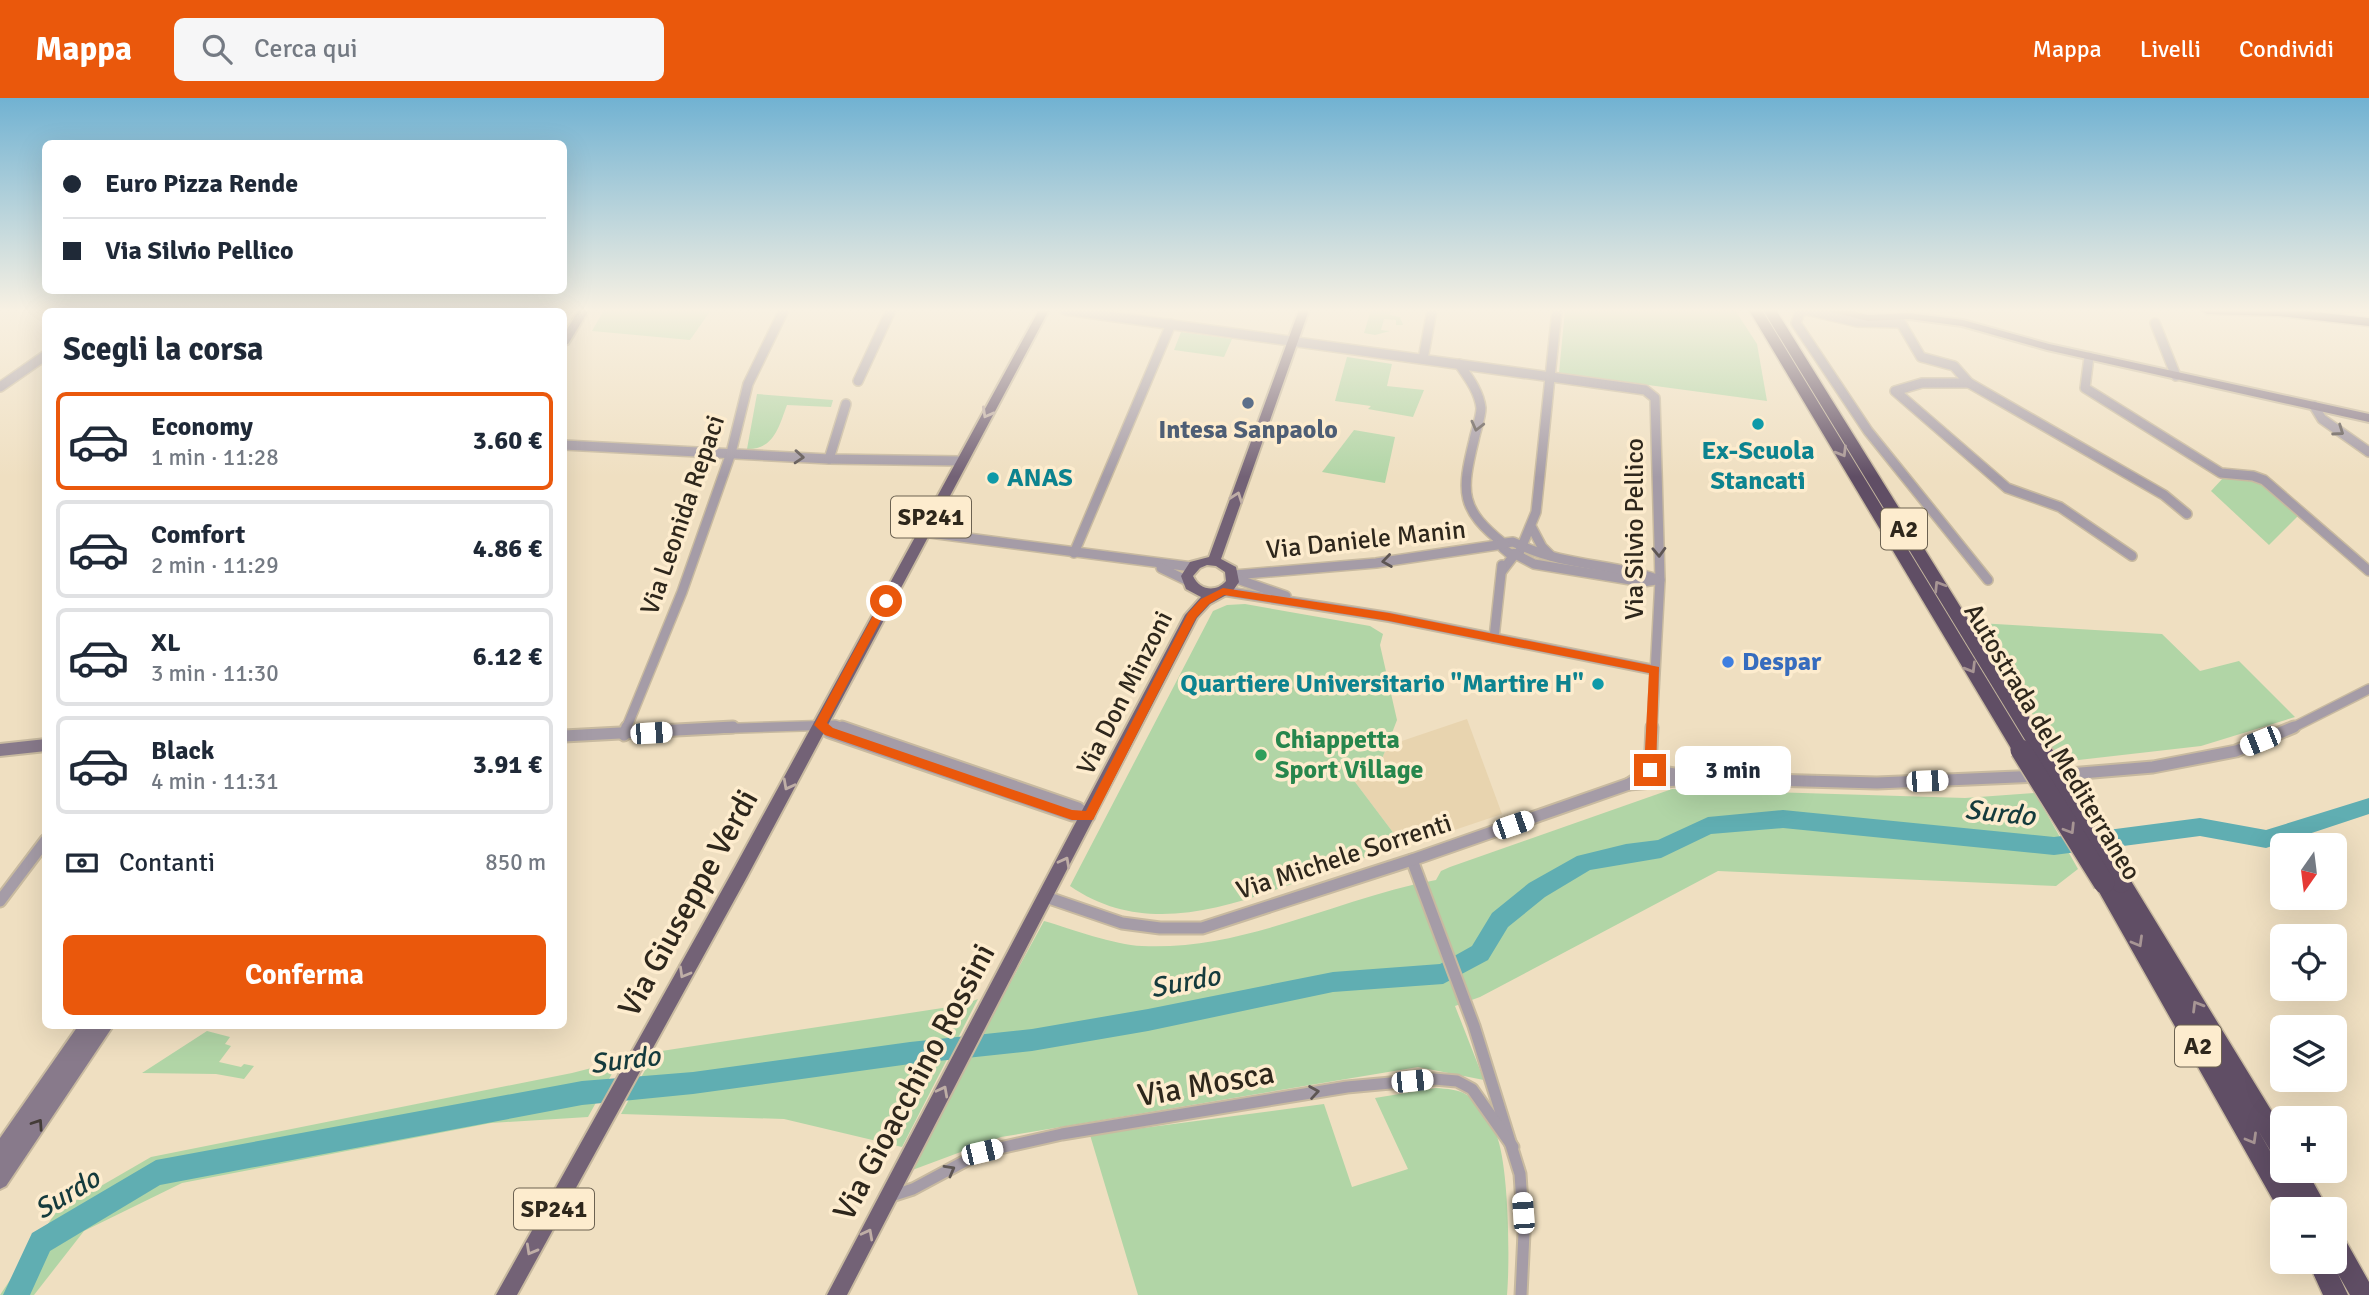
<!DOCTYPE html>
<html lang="it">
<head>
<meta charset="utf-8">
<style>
	:root { --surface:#fff; --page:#f6f6f7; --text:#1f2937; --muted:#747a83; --line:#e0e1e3; --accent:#ea580c }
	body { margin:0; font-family:Signika,sans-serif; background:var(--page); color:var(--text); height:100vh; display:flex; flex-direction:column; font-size:26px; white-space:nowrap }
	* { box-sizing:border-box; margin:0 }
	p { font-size:23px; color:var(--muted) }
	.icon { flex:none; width:38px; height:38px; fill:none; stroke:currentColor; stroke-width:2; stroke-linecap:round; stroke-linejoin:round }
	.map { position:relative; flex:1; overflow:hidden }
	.panel { position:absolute; left:42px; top:210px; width:525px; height:721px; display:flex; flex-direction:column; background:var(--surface); border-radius:10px; box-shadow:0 7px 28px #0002 }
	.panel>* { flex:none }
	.top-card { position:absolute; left:42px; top:42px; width:525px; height:154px; border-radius:10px; box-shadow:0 7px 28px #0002; display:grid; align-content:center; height:154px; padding:0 21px; background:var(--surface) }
	.needle { width:46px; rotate:194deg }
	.tools { position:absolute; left:2270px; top:735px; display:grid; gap:14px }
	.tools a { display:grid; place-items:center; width:77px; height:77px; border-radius:10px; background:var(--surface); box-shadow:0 7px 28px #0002; font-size:35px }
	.end { position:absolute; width:32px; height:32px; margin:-16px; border:9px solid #ea580c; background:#fff; box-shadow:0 0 0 4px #fff }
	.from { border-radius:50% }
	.bubble { position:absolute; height:49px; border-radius:10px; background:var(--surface); box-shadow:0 7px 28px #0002; font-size:23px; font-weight:700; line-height:49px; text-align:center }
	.car { position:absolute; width:21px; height:42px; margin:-21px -10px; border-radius:9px; box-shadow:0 0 5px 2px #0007; background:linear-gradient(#fff 24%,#345 0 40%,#fff 0 76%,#345 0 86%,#fff 0) }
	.top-card b { display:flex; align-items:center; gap:24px; height:66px; font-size:26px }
	.top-card b+b { border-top:2px solid var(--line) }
	.top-card i { width:18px; height:18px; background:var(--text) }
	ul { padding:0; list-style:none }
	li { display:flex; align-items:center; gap:21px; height:98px; margin:0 14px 10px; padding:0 7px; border:4px solid var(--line); border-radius:10px }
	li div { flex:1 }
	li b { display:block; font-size:26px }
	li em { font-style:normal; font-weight:700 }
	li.active { border-color:var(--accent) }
	li>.icon { width:63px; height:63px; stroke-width:1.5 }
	h2 { padding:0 21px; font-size:32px; line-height:84px }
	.pay { display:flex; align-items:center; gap:18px; height:77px; padding:0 21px; font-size:26px }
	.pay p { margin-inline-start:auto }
	.action { display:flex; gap:14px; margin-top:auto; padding:14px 21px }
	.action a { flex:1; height:80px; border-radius:10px; background:var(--accent); color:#fff; font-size:28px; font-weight:700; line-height:80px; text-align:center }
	header { display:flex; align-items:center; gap:42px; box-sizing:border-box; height:98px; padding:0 35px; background:var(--accent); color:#fff }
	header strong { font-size:33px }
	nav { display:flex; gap:38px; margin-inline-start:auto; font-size:24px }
	.search { width:490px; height:63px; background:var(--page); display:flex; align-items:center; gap:18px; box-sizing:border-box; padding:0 24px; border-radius:10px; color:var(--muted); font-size:26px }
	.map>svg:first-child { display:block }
	.built { fill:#e8d4af }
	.green { fill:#b1d5a6 }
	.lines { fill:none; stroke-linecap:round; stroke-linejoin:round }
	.river { fill:#60aeb2; fill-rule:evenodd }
	.street-far1-casing { stroke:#c8baa0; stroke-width:12 }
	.street-casing { stroke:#c8baa0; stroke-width:15 }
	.secondary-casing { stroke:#c8baa0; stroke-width:4 }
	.primary-casing { stroke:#c8baa0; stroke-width:4 }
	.highway-casing { stroke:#c8baa0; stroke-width:3 }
	.street-far1 { stroke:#a59ca7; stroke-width:9 }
	.street { stroke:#a59ca7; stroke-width:11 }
	.secondary { fill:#887a8b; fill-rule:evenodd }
	.primary { fill:#736276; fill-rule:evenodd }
	.highway { fill:#604e65; fill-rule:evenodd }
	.highway-bridge-casing { stroke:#c8baa0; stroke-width:24; stroke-linecap:butt }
	.highway-bridge { stroke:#604e65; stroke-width:21 }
	.oneway { stroke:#bfaea6 }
	.oneway2 { stroke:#5e5654 }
	.oneway3 { stroke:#a79594 }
	.oneway4 { stroke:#443c38 }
	.route { fill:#ea580c }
	.service-dot { fill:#5c6f8a; stroke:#fdecce; stroke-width:2.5 }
	.culture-dot { fill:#0f9aa8; stroke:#fdecce; stroke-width:2.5 }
	.shop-dot { fill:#3f7fe0; stroke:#fdecce; stroke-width:2.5 }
	.leisure-dot { fill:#2e9e5b; stroke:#fdecce; stroke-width:2.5 }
	.labels { text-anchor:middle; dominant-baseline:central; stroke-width:7; stroke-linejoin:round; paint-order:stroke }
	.shield { fill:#fdecce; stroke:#6c6251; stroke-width:2 }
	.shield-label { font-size:24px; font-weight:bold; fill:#2e271c }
	.service-label { font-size:26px; font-weight:bold; fill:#4e5e75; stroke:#fdecce }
	.culture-label { font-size:26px; font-weight:bold; fill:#0d838f; stroke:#fdecce }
	.street-label { font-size:26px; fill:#2e271c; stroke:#fdecce }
	.shop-label { font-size:26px; font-weight:bold; fill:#366cbe; stroke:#fdecce; text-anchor:start }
	.leisure-label { font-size:26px; font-weight:bold; fill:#27864d; stroke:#fdecce; text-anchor:start }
	.water-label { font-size:28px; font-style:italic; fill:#153b3d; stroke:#fdecce }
	.near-street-label { font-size:32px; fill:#2e271c; stroke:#fdecce }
</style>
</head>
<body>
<header>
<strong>Mappa</strong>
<div class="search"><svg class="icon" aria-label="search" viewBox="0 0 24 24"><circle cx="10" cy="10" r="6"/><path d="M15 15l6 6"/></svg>Cerca qui</div>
<nav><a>Mappa</a><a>Livelli</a><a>Condividi</a></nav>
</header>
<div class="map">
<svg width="2369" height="1197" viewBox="0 0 2369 1197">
	<rect width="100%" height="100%" fill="#efdfc1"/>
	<polygon class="built" points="1467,621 1502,716 1404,749 1346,672 1380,666 1387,648"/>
	<g class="green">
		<polygon points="604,212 711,212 690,242 592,233"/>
		<polygon points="1371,212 1391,212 1390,217 1400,219 1403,227 1396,227 1396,222 1384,221 1381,232 1390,233 1375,237 1364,235"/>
		<polygon points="1565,212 1735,212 1757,246 1767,303 1559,275"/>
		<polygon points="1181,234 1232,241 1224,259 1174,252"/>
		<polygon points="1347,259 1392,266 1387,288 1424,292 1413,319 1368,311 1371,308 1335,303"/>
		<path d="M 757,296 L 833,302 L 831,309 L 787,307 C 779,328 774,352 747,351 Z"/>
		<polygon points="1354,332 1395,339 1385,385 1322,374"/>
		<polygon points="2253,378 2300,416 2269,447 2211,393 2224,379"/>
		<path d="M 1245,506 L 1370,528 L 1383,536 L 1380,547 L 1397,622 L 1380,666 L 1346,672 L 1404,749 C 1385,751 1366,760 1348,766 C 1258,796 1158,849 1070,788 L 1213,513 L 1227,507 Z"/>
		<polygon points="1978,525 2162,536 2200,573 2239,563 2295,619 2201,648 2061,664"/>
		<path d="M 1672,691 L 1965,700 L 2035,695 L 2078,771 L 2056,788 L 1718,773 L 1480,899 L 1455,908 L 1484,982 L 1418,969 L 1001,1039 L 907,1074 L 1044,823 C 1072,831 1114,847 1142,848 C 1244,853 1338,800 1436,782 L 1441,773 L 1450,769 Z"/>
		<polygon points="978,901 902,1049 784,1021 621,1016 655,954 962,907"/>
		<polygon points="207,933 230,939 225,946 231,948 219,964 241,969 244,966 254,968 244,981 216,976 142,975"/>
		<polygon points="619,963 588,1019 491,1025 182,1085 84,1133 34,1197 0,1197 56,1114 151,1059 572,975"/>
		<path d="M 1436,990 C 1447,991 1458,991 1467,997 C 1478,1005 1491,1024 1496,1036 C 1509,1066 1510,1163 1507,1197 L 1138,1197 L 1090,1037 L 1324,1006 L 1352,1089 L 1408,1071 L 1375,1000 Z"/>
	</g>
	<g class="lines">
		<polygon class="river" points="2369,700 2369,716 2266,750 2200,738 2054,757 1783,730 1711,736 1661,760 1590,772 1545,799 1508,829 1488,862 1443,886 1333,894 1148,933 1032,953 910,966 693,996 582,1007 160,1087 50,1153 30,1197 3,1197 32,1135 156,1062 582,983 693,974 910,944 1032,931 1148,911 1333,874 1440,866 1472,848 1492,815 1529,785 1577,758 1626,746 1658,742 1708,719 1783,712 2054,739 2200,720 2266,732"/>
		<defs>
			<g id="street-far1">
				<polyline points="1065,212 1645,292 1655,300 1660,482 1652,631"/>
				<polyline points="100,214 103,212"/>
				<polyline points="1901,225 1857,224 1806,212 1800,214 1796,225 1868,333 1988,482"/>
				<polyline points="1901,225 1921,259 1954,268 1969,285 2164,397 2187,416"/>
				<polyline points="2155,225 2176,278"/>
				<polyline points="2089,259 2085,290 2221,375 2253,378 2264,382 2369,473"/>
				<polyline points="1423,261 1432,212"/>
				<path d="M 1459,266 C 1468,279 1479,293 1481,310 C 1481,319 1476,332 1474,342 C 1461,395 1460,411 1504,446"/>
				<polyline points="858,283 891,212"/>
				<polyline points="1969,285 1922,285 1895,293 2007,390 2060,409 2132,458"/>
				<polyline points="0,289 46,257"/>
				<polyline points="2314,308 2322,321 2369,354"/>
				<polyline points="564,347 829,361 961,363"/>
				<polyline points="829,361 846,306"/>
				<polyline points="1532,430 1542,449 1551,458"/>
				<polyline points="922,434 1192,469"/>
				<polygon points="1513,444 1522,448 1519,455 1510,456 1503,450 1505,445"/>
				<path d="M 1522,448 C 1566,468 1615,466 1660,482"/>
				<polyline points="1522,448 1536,414 1557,212"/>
				<polyline points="1074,455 1171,226"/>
				<polyline points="1161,470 1188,483"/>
				<polyline points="1502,473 1515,456 1534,466 1643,484 1656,482"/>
				<polyline points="1234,477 1376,465 1504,446"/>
				<polyline points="1234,480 1286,498"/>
				<polyline points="1223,493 1389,519 1655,572"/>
				<polyline points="1494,540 1502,467"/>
				<polyline points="820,627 825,631"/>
				<polyline points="626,631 682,494 731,355 748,286 784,212"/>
				<polyline points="708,631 835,627 847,631"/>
				<polyline points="2290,631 2369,591"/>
			</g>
			<g id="street">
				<polyline points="823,629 829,634 1072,717 1087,718"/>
				<polyline points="842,629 1078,710 1089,718"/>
				<polyline points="624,637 627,629"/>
				<polyline points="564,638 733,629"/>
				<polyline points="1650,672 1652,629"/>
				<polyline points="1650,672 1686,678"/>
				<polyline points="2057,677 2153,669 2236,653 2294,629"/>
				<polyline points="1629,686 1701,680 1877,685 2038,678"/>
				<polyline points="1412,762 1474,928 1520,1076 1524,1135 1521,1197"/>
				<polyline points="1046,799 1122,825 1160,830 1202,830 1412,762 1629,686 1650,672"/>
				<polyline points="0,803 46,742"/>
				<polyline points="888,1099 913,1091 982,1054 1062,1036 1347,989 1434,981 1457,983 1472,991 1513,1049"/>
			</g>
			<g id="secondary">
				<polygon points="579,212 589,212 568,246 564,247 564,236"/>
				<polygon points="1830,212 1848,212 1868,217 1909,215 1963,222 2049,246 2369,316 2369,324 2047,252 1962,228 1909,221 1868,223 1831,214"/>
				<polygon points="46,641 46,653 0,658 0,646"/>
				<polygon points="78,928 113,928 6,1088 0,1091 0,1040"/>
			</g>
			<g id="primary">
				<polygon points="1039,212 1049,212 747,779 517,1197 496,1197 735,769"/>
				<path d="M 1299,212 L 1309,212 L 1221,461 L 1236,469 L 1239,484 L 1232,494 L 1210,506 L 1197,520 L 847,1197 L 827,1197 L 1185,517 L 1201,499 L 1186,491 L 1181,478 L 1190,464 L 1209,459 ZM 1207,467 L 1216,468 L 1225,474 L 1226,483 C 1216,495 1199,492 1193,478 L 1200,470 Z"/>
			</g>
			<g id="highway">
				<polygon points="1749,212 1762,212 2027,647 2030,652 2027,657 2015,657"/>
				<polygon points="1763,212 1776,212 2045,645 2048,650 2045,655 2033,655"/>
				<polygon points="2200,212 2296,212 2369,220 2369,228 2279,218 2207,216"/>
				<polygon points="2121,776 2128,778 2282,1030 2282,1062 2274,1059 2258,1032 2284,1077 2283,1073 2307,1073 2328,1111 2303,1111 2301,1108 2303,1111 2282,1111 2282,1118 2094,785 2097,779 2104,777 2112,782"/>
				<polygon points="2334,1132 2342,1136 2369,1184 2369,1197 2350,1197 2338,1176 2348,1197 2323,1197 2308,1164 2334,1164"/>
			</g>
		</defs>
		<use href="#street-far1" class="street-far1-casing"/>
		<use href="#street" class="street-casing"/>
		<use href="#secondary" class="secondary-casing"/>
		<use href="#primary" class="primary-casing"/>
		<use href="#highway" class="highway-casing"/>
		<use href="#street-far1" class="street-far1"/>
		<use href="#street" class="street"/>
		<use href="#secondary" class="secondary"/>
		<use href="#primary" class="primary"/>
		<use href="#highway" class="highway"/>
		<defs>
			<g id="highway-bridge">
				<polyline points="2039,650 2121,784"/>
				<polyline points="2021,652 2104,785"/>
			</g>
		</defs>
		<use href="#highway-bridge" class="highway-bridge-casing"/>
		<use href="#highway-bridge" class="highway-bridge"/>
	</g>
	<defs><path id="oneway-chevron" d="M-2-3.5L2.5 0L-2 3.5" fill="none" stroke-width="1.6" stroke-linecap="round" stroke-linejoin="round" transform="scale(1.75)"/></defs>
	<g class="oneway">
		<use href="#oneway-chevron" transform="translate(987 315) rotate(119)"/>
		<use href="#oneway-chevron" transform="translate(1237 399) rotate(-70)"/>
		<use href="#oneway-chevron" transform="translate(788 687) rotate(118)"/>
		<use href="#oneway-chevron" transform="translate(1065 764) rotate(-62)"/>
		<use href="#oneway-chevron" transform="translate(684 875) rotate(120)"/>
		<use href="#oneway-chevron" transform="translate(943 993) rotate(-62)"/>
		<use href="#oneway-chevron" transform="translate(868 1136) rotate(-62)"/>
		<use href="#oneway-chevron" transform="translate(531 1152) rotate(119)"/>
	</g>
	<g class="oneway2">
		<use href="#oneway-chevron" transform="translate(1477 328) rotate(104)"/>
		<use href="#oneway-chevron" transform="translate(2339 333) rotate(35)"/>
		<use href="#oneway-chevron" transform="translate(799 359) rotate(4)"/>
		<use href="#oneway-chevron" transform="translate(1659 454) rotate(88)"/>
		<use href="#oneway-chevron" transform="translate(1387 463) rotate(172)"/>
		<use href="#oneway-chevron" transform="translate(1314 994) rotate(-9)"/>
		<use href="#oneway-chevron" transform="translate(950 1072) rotate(-29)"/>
	</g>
	<g class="oneway3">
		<use href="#oneway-chevron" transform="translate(1842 354) rotate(59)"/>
		<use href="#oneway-chevron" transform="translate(1939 488) rotate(-122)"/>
		<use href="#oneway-chevron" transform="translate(1971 570) rotate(59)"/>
		<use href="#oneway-chevron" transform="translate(2070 731) rotate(58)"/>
		<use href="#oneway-chevron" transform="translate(2138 844) rotate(60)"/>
		<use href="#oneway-chevron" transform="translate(2197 908) rotate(-121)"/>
		<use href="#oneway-chevron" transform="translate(2252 1041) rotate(60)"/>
	</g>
	<use class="oneway4" href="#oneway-chevron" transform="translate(38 1026) rotate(-56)"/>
	<linearGradient id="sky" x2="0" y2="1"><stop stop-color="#71b2d2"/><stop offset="0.56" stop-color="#f8f1e3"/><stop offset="1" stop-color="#f8f1e3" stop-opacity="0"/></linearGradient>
	<rect width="2369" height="379" fill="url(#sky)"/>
	<polygon class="route" points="1223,490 1389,515 1659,569 1656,672 1650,676 1644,672 1649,575 1389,523 1224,497 1209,506 1196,520 1093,722 1072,722 825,637 814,627 882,501 889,501 891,503 827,625 833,630 1072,712 1086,713 1188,515 1201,501"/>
	<circle class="service-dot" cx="1248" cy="305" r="7"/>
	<g class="culture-dot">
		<circle cx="1758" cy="326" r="7"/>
		<circle cx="993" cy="380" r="7"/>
		<circle cx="1598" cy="586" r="7"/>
	</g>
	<circle class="shop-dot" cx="1728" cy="564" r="7"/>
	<circle class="leisure-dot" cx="1261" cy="657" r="7"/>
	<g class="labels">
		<g class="shield">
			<rect x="891" y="398.5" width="80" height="41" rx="5"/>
			<rect x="1881" y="410.5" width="46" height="41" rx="5"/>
			<rect x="2175" y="927.5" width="46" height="41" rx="5"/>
			<rect x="514" y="1090.5" width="80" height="41" rx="5"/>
		</g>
		<g class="shield-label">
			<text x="931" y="419">SP241</text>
			<text x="1904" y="431">A2</text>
			<text x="2198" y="948">A2</text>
			<text x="554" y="1111">SP241</text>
		</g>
		<g class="service-label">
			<text x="1248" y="332">Intesa Sanpaolo</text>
		</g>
		<g class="culture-label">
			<text x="1758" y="353">Ex-Scuola<tspan x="1758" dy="30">Stancati</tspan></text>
			<text x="1007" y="380" text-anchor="start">ANAS</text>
			<text x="1584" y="586" text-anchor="end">Quartiere Universitario "Martire H"</text>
		</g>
		<g class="street-label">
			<text transform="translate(683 417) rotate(-71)">Via Leonida Repaci</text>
			<text transform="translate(1635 431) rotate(-90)">Via Silvio Pellico</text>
			<text transform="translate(1366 442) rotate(-6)">Via Daniele Manin</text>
			<text transform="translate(1125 595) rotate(-63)">Via Don Minzoni</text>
			<text transform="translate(2052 644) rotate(59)">Autostrada del Mediterraneo</text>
			<text transform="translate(1344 759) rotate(-18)">Via Michele Sorrenti</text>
		</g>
		<g class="shop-label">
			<text x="1742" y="564">Despar</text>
		</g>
		<g class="leisure-label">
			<text x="1275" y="642">Chiappetta<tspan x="1275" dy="30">Sport Village</tspan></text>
		</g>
		<g class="water-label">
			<text transform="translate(2000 715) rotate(6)">Surdo</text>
			<text transform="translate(1185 884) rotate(-11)">Surdo</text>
			<text transform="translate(625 962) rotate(-7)">Surdo</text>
			<text transform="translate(67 1096) rotate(-31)">Surdo</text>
		</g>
		<g class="near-street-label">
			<text transform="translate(688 805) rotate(-61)">Via Giuseppe Verdi</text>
			<text transform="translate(914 984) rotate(-62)">Via Gioacchino Rossini</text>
			<text transform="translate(1206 986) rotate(-10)">Via Mosca</text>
		</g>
	</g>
</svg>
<div class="tools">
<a><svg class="needle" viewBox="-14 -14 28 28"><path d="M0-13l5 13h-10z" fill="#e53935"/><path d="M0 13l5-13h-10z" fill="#747a83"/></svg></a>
<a><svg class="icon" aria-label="locate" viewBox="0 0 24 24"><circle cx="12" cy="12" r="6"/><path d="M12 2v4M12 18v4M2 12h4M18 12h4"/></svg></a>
<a><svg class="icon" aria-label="layers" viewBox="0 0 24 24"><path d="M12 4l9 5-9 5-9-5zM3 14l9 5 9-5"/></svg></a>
<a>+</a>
<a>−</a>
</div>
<i class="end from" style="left:886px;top:503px"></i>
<i class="end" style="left:1650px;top:672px"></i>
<div class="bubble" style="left:1675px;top:648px;width:116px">3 min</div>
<i class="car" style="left:651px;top:635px;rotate:86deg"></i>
<i class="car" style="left:2260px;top:643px;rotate:248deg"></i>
<i class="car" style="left:1927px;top:683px;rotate:88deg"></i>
<i class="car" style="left:1513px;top:727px;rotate:71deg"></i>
<i class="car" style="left:1412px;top:983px;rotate:84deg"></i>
<i class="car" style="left:982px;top:1054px;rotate:77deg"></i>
<i class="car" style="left:1523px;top:1115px;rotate:356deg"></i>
<div class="top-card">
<b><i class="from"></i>Euro Pizza Rende</b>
<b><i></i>Via Silvio Pellico</b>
</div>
<section class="panel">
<h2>Scegli la corsa</h2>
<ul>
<li class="active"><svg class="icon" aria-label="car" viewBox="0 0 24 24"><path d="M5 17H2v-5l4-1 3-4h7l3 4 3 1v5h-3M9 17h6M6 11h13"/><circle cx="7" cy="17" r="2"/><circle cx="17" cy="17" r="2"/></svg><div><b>Economy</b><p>1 min · 11:28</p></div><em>3.60 €</em></li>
<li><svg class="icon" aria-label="car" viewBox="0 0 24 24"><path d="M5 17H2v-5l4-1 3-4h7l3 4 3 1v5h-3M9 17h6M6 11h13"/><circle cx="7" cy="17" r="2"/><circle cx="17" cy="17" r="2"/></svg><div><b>Comfort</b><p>2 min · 11:29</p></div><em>4.86 €</em></li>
<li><svg class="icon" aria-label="car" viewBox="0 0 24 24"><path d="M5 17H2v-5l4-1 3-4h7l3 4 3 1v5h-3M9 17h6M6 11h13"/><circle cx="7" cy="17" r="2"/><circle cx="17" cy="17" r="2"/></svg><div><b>XL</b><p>3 min · 11:30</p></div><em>6.12 €</em></li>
<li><svg class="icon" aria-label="car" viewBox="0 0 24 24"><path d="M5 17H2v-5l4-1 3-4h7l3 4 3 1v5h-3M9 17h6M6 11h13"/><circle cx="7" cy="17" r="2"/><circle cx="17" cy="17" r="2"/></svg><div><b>Black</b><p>4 min · 11:31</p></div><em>3.91 €</em></li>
</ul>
<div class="pay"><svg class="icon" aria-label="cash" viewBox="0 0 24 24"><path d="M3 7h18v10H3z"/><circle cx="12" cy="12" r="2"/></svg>Contanti<p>850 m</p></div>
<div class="action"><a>Conferma</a></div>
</section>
</div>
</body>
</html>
